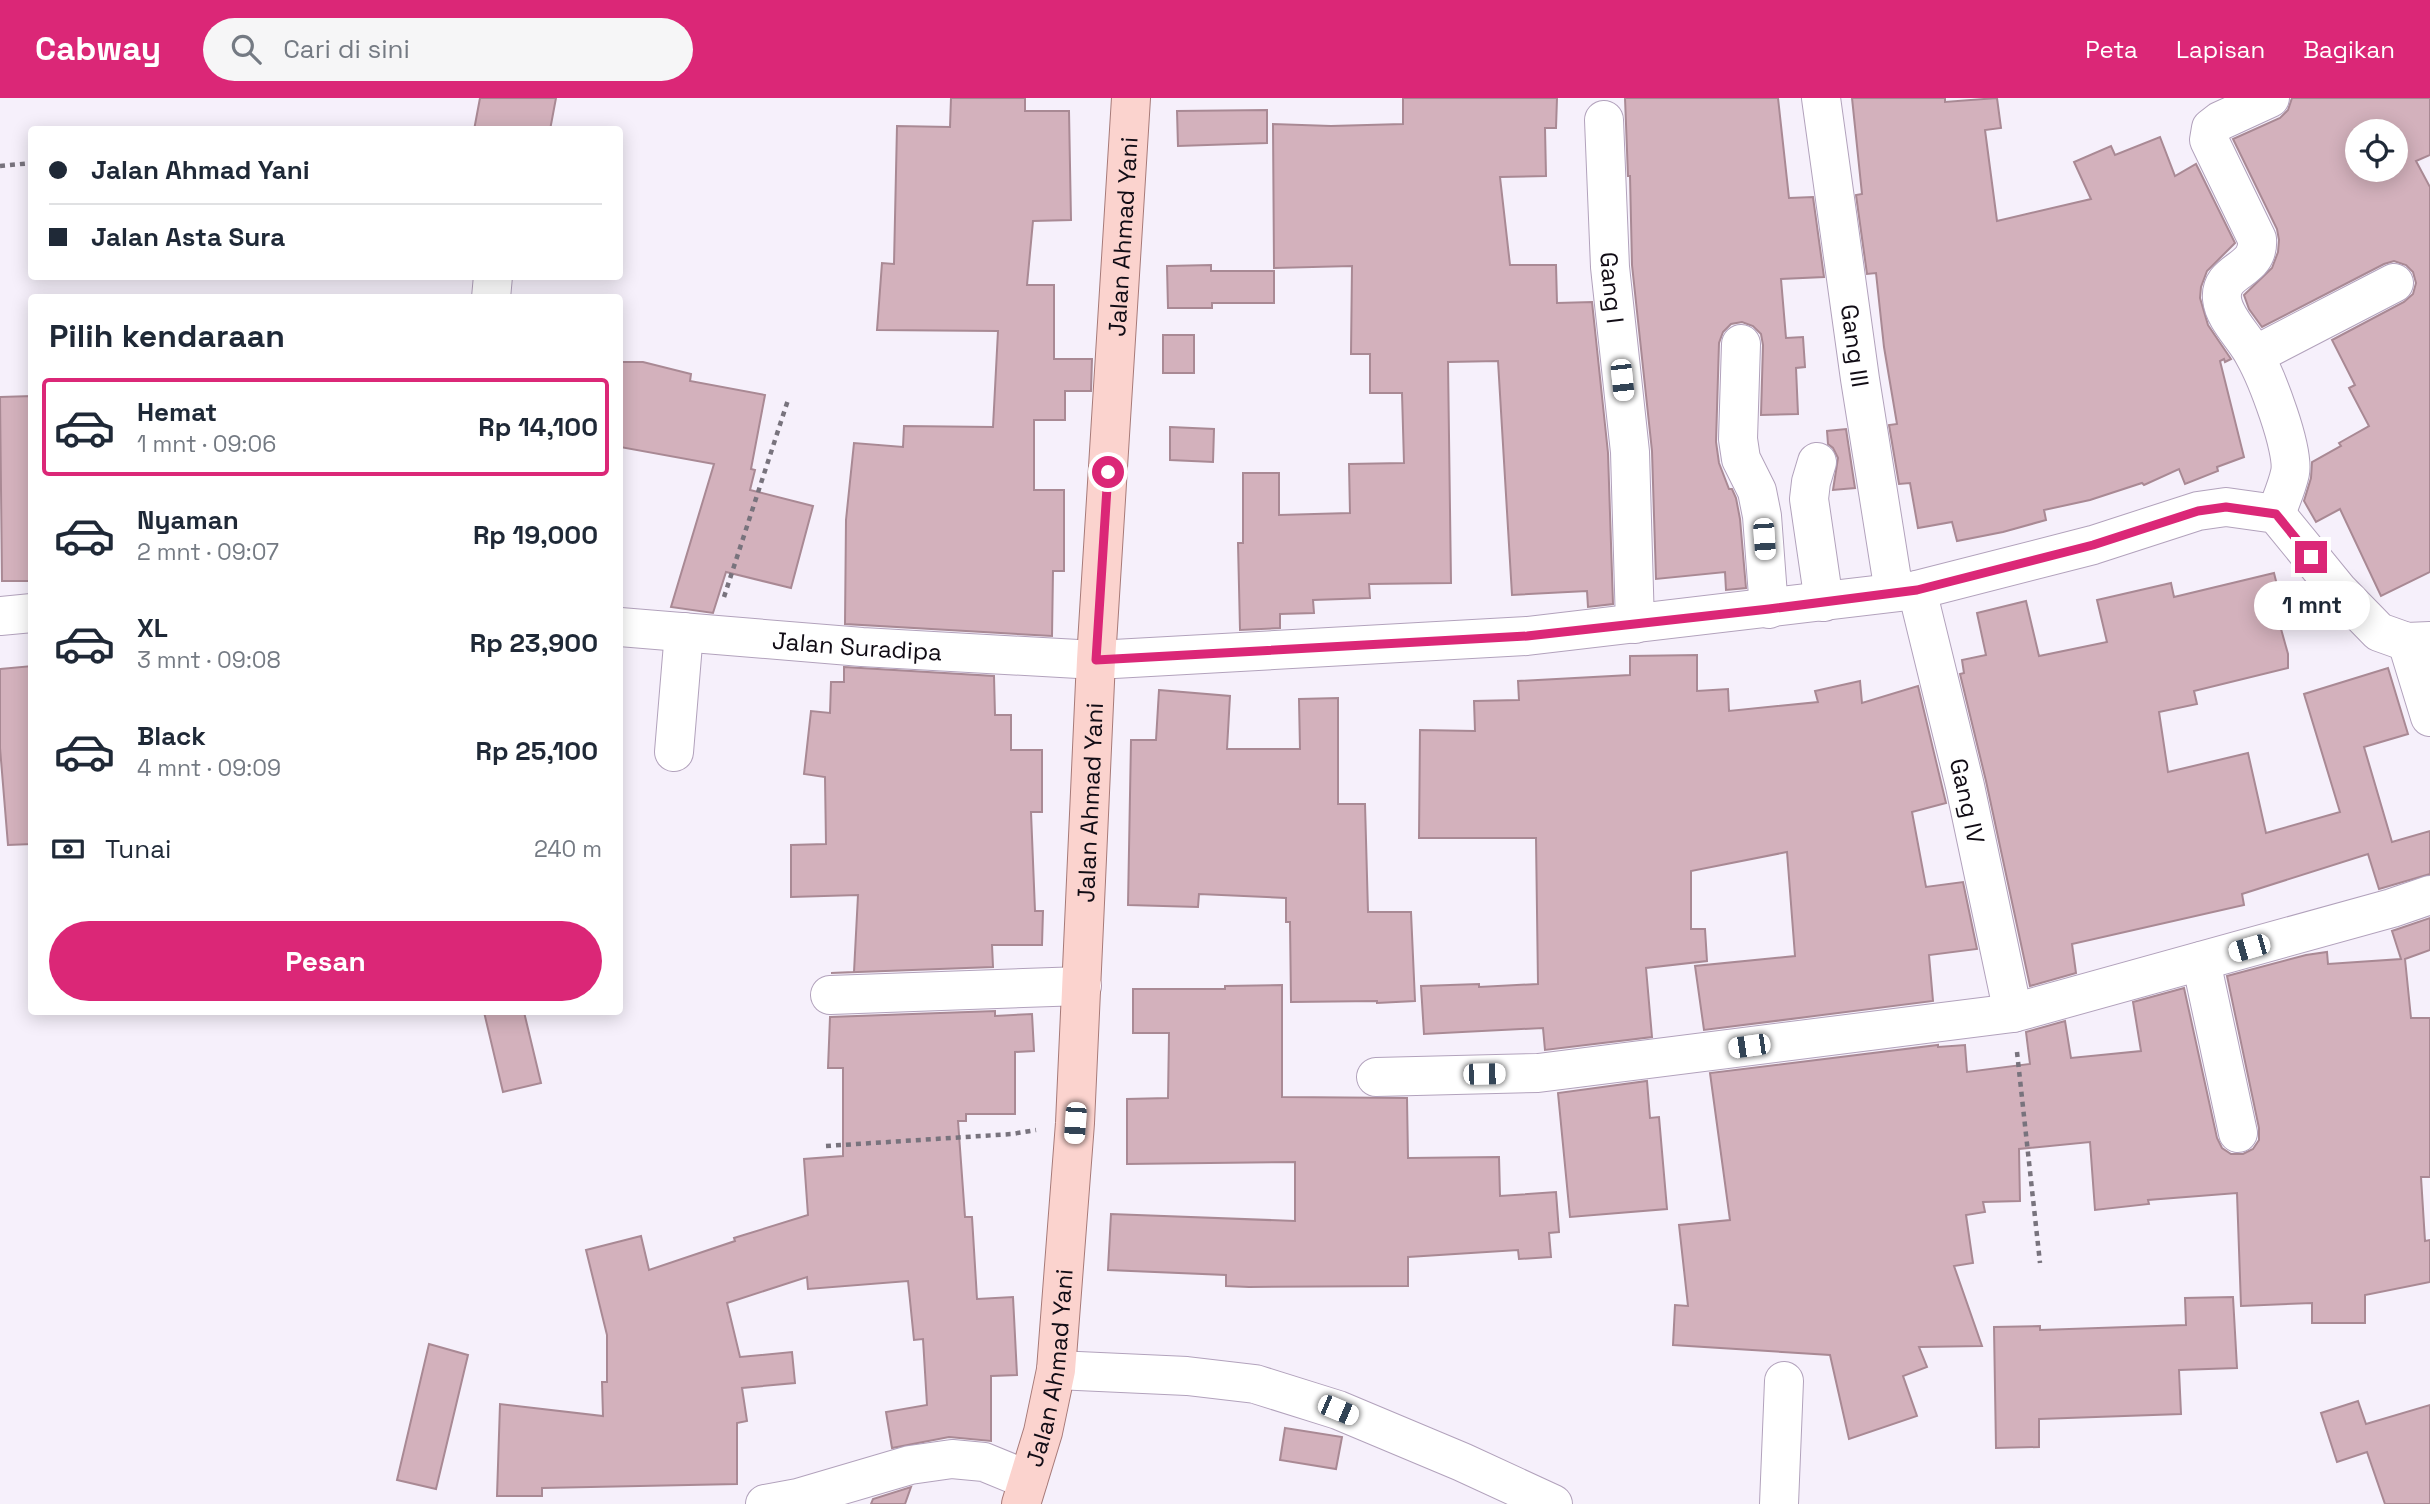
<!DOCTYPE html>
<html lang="id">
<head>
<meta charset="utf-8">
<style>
	:root { --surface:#fff; --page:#f6f6f7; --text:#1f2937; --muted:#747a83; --line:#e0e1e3; --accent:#db2777 }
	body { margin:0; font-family:"Space Grotesk",sans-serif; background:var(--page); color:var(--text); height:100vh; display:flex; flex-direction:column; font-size:26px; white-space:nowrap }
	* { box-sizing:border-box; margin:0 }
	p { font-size:23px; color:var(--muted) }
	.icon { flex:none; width:38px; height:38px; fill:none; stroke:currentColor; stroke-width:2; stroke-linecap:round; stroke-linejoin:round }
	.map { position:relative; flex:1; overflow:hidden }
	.panel { position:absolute; left:28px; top:196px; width:595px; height:721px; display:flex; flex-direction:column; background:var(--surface); border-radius:7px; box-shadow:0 4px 18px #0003 }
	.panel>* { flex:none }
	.banner { position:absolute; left:28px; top:28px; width:595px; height:154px; border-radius:7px; box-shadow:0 4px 18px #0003; display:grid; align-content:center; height:154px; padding:0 21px; background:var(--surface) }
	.fabs { position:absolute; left:2345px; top:21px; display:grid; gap:14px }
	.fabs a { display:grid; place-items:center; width:63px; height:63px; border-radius:50%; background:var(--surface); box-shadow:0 4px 18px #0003; font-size:35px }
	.end { position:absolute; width:32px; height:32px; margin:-16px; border:9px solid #db2777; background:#fff; box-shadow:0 0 0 4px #fff }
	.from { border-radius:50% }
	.bubble { position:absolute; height:49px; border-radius:24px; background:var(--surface); box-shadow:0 4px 18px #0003; font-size:23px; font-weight:800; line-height:49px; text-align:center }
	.car { position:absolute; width:21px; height:42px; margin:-21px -10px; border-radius:9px; box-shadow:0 0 5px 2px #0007; background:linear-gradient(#fff 24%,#345 0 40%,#fff 0 76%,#345 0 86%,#fff 0) }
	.banner b { display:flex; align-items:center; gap:24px; height:66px; font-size:26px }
	.banner b+b { border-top:2px solid var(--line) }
	.banner i { width:18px; height:18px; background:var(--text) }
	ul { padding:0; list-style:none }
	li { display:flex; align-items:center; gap:21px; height:98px; margin:0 14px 10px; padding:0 7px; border:4px solid transparent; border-radius:7px }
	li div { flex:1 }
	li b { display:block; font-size:26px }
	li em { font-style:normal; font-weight:800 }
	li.current { border-color:var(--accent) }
	li>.icon { width:63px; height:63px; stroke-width:1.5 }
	h2 { padding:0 21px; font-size:32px; line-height:84px }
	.pay { display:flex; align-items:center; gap:18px; height:77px; padding:0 21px; font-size:26px }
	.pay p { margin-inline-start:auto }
	.cta { display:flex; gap:14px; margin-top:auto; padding:14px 21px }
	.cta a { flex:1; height:80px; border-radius:42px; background:var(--accent); color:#fff; font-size:28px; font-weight:800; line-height:80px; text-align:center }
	header { display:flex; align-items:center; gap:42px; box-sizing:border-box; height:98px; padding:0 35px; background:var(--accent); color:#fff }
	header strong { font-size:33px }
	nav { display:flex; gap:38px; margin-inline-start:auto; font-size:24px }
	.search { width:490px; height:63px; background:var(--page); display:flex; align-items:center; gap:18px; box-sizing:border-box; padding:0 24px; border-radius:38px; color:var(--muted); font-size:26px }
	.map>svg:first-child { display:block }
	.building { fill:#d3b1bc; stroke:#a98994; stroke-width:2; fill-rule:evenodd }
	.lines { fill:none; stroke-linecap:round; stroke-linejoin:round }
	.minor-casing { stroke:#b2a2bc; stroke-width:40 }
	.major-casing { stroke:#a77a78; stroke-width:40 }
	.path { stroke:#78737d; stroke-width:4.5; stroke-dasharray:5 5; stroke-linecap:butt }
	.minor { stroke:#fff; stroke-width:38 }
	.major { stroke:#fbd3ce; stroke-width:38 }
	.route { stroke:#db2777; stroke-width:9 }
	.labels { text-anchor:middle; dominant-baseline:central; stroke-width:7; stroke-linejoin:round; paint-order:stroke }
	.street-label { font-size:24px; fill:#110c15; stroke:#fff }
</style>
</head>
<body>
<header>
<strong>Cabway</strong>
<div class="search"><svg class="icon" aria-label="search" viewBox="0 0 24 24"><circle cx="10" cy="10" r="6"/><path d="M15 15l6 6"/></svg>Cari di sini</div>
<nav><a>Peta</a><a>Lapisan</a><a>Bagikan</a></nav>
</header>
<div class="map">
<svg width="2430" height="1406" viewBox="0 0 2430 1406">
	<rect width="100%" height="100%" fill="#f6f0fb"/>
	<g class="building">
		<polygon points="480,0 556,0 550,32 474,32"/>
		<polygon points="951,0 1025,0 1025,13 1069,13 1071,122 1033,123 1027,187 1054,187 1054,261 1092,261 1091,293 1065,293 1065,322 1034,322 1034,392 1064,392 1064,473 1053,473 1052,538 845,526 846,422 854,345 903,349 904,328 993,329 998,233 877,232 882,165 894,166 897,28 950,29"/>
		<polygon points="1403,0 1557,0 1556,30 1545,30 1546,78 1500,79 1510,167 1556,167 1557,205 1592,204 1608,355 1613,506 1588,509 1587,493 1512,497 1498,263 1448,264 1451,485 1369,486 1370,500 1313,502 1314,515 1280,516 1280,530 1240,532 1238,445 1243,445 1243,375 1279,375 1279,417 1350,415 1349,366 1404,365 1402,295 1370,295 1370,256 1351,256 1352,168 1274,170 1273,26 1331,28 1403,26"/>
		<polygon points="1625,0 1778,0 1789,100 1813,99 1824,179 1781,181 1786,240 1803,239 1805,269 1796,270 1798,316 1761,317 1763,247 1761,236 1753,228 1742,224 1731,226 1723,234 1719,245 1716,344 1719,365 1729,391 1732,391 1736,400 1740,421 1746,490 1726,492 1725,474 1656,481 1652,353 1632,167 1630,78 1628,78"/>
		<polygon points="1852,0 1945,0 1945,4 1997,0 2001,30 1985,32 1997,123 2091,101 2074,64 2111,48 2115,57 2160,39 2175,78 2196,66 2235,145 2207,173 2201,189 2200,200 2208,227 2231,261 2225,264 2224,261 2220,263 2244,359 2217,369 2218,373 2185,386 2179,371 2144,387 2142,385 2090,402 2044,412 2046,422 2003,434 1957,443 1952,424 1918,430 1910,385 1899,386 1889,327 1897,326 1884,249 1876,175 1867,176 1856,97 1862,96"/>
		<path d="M 2292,0 L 2430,0 L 2430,57 L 2416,63 L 2430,89 L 2430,474 L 2381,498 L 2340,411 L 2316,424 L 2304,403 L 2311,380 L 2312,364 L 2341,348 L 2339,345 L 2369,328 L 2349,290 L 2355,287 L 2332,242 L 2404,204 L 2413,196 L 2416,185 L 2413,174 L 2406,167 L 2394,163 L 2384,166 L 2262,229 L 2249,211 L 2244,197 L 2272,170 L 2278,154 L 2279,142 L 2277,131 L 2233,41 L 2280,20 L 2288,12 ZM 2357,33 L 2396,33 L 2396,72 L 2357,72 Z"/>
		<polygon points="1267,12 1267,45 1178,48 1177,13"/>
		<polygon points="1211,167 1211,173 1274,173 1274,205 1212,205 1212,210 1168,210 1167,168"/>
		<rect x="1163" y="237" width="31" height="38"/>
		<polygon points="620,264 643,264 691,276 690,283 765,297 751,371 755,372 750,392 813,408 791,490 726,474 713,515 671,509 714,366 620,349"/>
		<polygon points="32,298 32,483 2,483 0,299"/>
		<polygon points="1170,329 1214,331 1213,364 1170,362"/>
		<polygon points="1846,331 1855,390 1833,392 1838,360 1833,350 1828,346 1827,333"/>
		<polygon points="2274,475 2283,511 2276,513 2288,556 2288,570 2194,593 2197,606 2159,614 2168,674 2248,655 2266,735 2340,714 2304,596 2388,570 2408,636 2364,649 2392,744 2430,733 2430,776 2379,791 2368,756 2242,796 2244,807 2072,846 2076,875 2030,888 1986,683 1960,576 1964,575 1962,562 1986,557 1977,515 2026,503 2039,558 2107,544 2097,502 2171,485 2174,499"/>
		<polygon points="1697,557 1697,593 1728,591 1729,613 1818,604 1815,593 1860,583 1862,605 1918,588 1946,705 1912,714 1926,789 1963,784 1977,851 1929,857 1933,903 1704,932 1695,868 1795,858 1787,754 1691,773 1691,831 1705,831 1707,863 1646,870 1652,939 1545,952 1543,930 1424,936 1421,888 1479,886 1479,889 1538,886 1536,740 1419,740 1420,632 1475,633 1474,603 1519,602 1518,583 1630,577 1630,558"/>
		<polygon points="32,568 32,746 8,747 0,650 0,571"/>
		<polygon points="844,569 994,578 995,617 1011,617 1011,652 1042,652 1042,714 1031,714 1035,813 1043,813 1042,847 992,847 993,869 831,875 854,874 858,797 791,799 791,747 826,746 825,679 804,676 811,613 830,615 831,584 844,584"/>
		<polygon points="1159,592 1230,598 1227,651 1300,651 1299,601 1338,600 1338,706 1365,706 1368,814 1411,814 1415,903 1377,905 1377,903 1291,904 1290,824 1286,824 1286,800 1199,796 1198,809 1128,807 1131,642 1156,642"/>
		<polygon points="2430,820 2430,852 2405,861 2411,920 2430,920 2430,1079 2421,1079 2425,1143 2430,1142 2430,1184 2365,1197 2365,1225 2312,1225 2312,1205 2241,1208 2237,1095 2148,1102 2149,1106 2095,1112 2090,1044 2019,1051 2020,1103 1983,1104 1985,1114 1966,1117 1973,1165 1954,1168 1982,1248 1919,1249 1927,1269 1903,1278 1917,1318 1849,1341 1830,1257 1673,1247 1675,1207 1688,1208 1679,1127 1730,1122 1710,975 1938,947 1938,949 1965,947 1967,974 2030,966 2026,934 2065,923 2071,960 2141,953 2133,904 2184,890 2217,1040 2222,1050 2231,1056 2243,1056 2253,1051 2259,1042 2259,1030 2227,878 2306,857 2327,854 2328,866 2401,861 2392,833"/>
		<polygon points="1282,887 1282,999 1407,1000 1408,1060 1499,1059 1500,1098 1556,1094 1559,1134 1549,1135 1551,1159 1519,1161 1518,1152 1408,1159 1408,1188 1249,1189 1226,1188 1226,1177 1108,1172 1111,1116 1295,1123 1295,1064 1127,1066 1127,1001 1168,1000 1169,935 1133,935 1133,891 1225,891 1225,888"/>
		<polygon points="995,913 995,918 1032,916 1034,953 1015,954 1015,1016 966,1016 966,1023 958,1023 965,1119 972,1119 977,1201 1013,1199 1017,1277 991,1278 991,1343 949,1339 892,1350 886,1314 927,1307 923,1241 914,1242 908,1183 808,1191 807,1179 727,1205 740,1259 792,1254 795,1285 742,1290 747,1323 737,1325 737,1386 542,1390 542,1398 497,1398 500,1306 603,1318 602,1284 607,1284 607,1237 586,1152 641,1138 649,1172 735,1143 734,1140 808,1117 804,1061 843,1058 843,970 828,970 830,919"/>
		<polygon points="484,914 524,914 541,985 503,994"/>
		<polygon points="1647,983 1650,1020 1659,1019 1667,1111 1570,1119 1558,995"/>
		<polygon points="2233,1199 2237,1270 2179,1272 2181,1316 2039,1321 2039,1349 1996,1350 1994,1229 2040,1228 2040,1232 2186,1227 2185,1200"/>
		<polygon points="429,1246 468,1257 436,1391 397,1382"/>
		<polygon points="2358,1303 2366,1326 2430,1307 2430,1406 2385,1406 2367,1354 2337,1364 2321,1315"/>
		<polygon points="1285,1330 1342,1339 1336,1371 1280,1362"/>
		<polygon points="911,1389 905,1406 871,1406 873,1401"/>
	</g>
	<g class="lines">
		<defs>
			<g id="minor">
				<path id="s1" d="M 1821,0 L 1860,281 L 1894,494"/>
				<path d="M 2270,0 L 2220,23 L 2211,30 L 2209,42 L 2257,141 C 2260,175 2219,170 2222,201 C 2224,221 2245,239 2254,257 C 2266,278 2295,352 2290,375 C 2287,389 2281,402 2276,416"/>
				<path id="s2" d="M 1604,22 L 1610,169 L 1630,354 L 1635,526"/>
				<polyline points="491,200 493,178"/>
				<polyline points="1741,246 1738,341 1741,361 1757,393 1762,418 1769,511"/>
				<polyline points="2255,257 2394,185"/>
				<polyline points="1817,364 1811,384 1809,401 1824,504"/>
				<path id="s3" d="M 1917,492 L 1965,688 L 2013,915"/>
				<polyline points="0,518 32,515"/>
				<path id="s4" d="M 620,529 L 862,549 L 1096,562 L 1527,538 L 1917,492 L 2093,447 L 2198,413 L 2226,409 L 2276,416 L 2338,492 L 2379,534 L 2407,544 L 2430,543"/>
				<polyline points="2407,544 2430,619"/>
				<polyline points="674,654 684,534"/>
				<polyline points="2201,863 2238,1035"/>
				<polyline points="830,897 1082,888"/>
				<polyline points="1376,979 1538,975 2013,915 2392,810 2430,797"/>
				<polyline points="1056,1272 1187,1278 1255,1286 1338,1312 1462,1364 1553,1406"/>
				<polyline points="765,1406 798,1400 910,1367 952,1361 984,1364 1028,1382"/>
				<polyline points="1779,1406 1784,1283"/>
			</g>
			<g id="major">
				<path id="s5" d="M 1021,1406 L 1043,1334 L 1056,1272 L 1075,1025 L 1096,562 L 1131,0"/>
			</g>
		</defs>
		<use href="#minor" class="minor-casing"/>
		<use href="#major" class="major-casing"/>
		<g class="path">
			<polyline points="0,68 32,65"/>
			<polyline points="724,499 788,302"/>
			<polyline points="2017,954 2040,1165"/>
			<polyline points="826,1048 1012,1036 1036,1032"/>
		</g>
		<use href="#minor" class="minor"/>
		<use href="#major" class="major"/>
	</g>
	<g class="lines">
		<polyline class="route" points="1108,374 1096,562 1527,538 1769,511 1917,492 2093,447 2198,413 2226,409 2276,416 2311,459"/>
	</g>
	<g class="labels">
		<g class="street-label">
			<text stroke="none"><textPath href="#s5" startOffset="1274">Jalan Ahmad Yani</textPath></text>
			<text stroke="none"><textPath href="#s2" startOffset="168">Gang I</textPath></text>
			<text stroke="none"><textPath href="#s1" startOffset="250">Gang III</textPath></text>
			<text stroke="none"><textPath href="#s4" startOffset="238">Jalan Suradipa</textPath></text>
			<text stroke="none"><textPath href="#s3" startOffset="217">Gang IV</textPath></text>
			<text stroke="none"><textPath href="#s5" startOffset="707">Jalan Ahmad Yani</textPath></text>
			<text stroke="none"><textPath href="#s5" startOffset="140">Jalan Ahmad Yani</textPath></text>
		</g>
	</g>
</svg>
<div class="fabs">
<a><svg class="icon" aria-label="locate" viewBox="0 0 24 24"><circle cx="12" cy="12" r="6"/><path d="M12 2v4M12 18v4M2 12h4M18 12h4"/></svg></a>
</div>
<i class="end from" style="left:1108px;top:374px"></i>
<i class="end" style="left:2311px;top:459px"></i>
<div class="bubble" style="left:2254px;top:483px;width:116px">1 mnt</div>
<i class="car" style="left:1622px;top:282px;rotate:174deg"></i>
<i class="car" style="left:1764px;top:441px;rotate:176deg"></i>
<i class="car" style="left:2249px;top:850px;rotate:254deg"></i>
<i class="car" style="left:1749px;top:948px;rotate:262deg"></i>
<i class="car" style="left:1484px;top:976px;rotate:89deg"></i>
<i class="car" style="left:1075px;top:1025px;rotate:184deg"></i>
<i class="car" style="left:1338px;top:1312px;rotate:113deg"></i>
<div class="banner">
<b><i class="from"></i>Jalan Ahmad Yani</b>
<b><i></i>Jalan Asta Sura</b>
</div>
<section class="panel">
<h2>Pilih kendaraan</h2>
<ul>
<li class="current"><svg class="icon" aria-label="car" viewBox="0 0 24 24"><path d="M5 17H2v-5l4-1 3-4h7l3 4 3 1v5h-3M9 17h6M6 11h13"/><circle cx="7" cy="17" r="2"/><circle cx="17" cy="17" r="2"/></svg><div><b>Hemat</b><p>1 mnt · 09:06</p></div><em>Rp 14,100</em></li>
<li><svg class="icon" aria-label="car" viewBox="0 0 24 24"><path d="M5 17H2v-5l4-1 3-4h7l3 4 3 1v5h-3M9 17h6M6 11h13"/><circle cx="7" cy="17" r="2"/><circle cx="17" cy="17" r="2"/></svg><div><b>Nyaman</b><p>2 mnt · 09:07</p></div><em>Rp 19,000</em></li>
<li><svg class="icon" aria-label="car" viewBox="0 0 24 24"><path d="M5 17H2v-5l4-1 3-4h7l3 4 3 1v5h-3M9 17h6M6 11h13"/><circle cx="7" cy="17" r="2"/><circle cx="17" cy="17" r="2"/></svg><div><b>XL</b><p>3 mnt · 09:08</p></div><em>Rp 23,900</em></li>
<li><svg class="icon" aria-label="car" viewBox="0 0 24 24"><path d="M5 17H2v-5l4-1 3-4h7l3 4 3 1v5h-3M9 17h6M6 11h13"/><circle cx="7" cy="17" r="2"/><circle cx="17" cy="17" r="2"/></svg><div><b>Black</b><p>4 mnt · 09:09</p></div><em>Rp 25,100</em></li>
</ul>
<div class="pay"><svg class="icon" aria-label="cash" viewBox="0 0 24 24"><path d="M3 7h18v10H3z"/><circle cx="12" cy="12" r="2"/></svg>Tunai<p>240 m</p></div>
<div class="cta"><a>Pesan</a></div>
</section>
</div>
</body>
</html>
